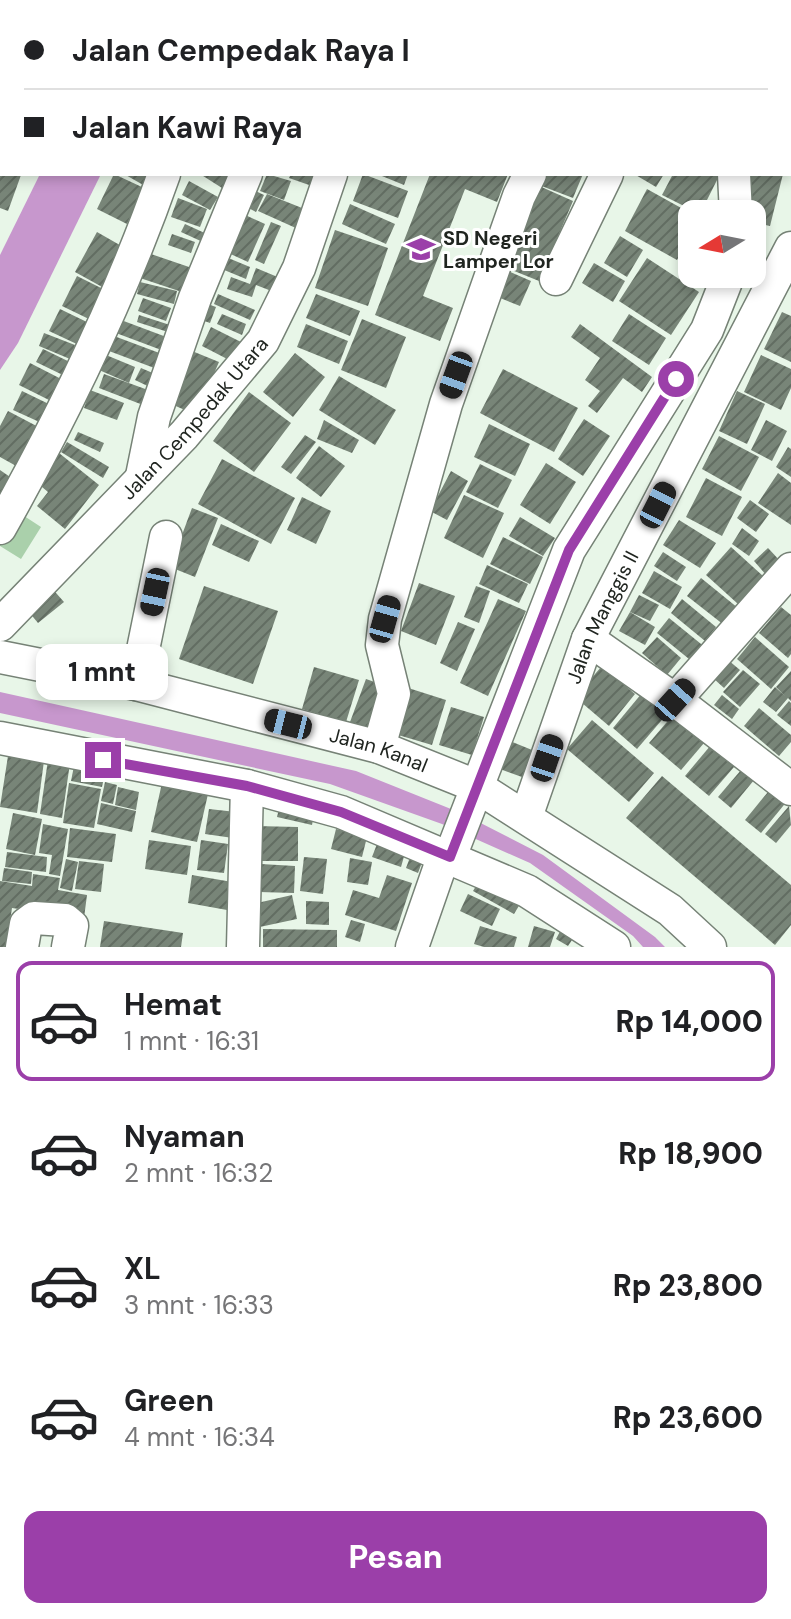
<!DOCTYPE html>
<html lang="id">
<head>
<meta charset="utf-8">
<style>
	:root { --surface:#fff; --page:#f6f6f6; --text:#202124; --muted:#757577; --line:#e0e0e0; --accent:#9b3fa9 }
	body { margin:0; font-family:"DM Sans",sans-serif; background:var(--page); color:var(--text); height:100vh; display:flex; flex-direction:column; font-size:30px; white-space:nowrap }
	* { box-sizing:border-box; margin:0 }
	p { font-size:26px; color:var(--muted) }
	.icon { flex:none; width:44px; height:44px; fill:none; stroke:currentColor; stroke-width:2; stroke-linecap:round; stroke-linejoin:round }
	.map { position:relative; height:947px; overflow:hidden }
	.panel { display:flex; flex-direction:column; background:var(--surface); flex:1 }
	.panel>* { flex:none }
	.top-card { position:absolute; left:0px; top:0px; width:792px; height:176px; box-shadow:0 4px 12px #0003; display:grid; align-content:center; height:176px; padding:0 24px; background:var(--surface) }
	.needle { width:52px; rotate:260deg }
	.controls { position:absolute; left:678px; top:200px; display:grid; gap:16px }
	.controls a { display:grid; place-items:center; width:88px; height:88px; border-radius:16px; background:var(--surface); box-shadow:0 4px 12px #0003; font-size:40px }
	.end { position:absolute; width:36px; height:36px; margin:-18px; border:10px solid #9b3fa9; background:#fff; box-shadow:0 0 0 4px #fff }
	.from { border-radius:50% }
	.bubble { position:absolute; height:56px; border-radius:16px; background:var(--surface); box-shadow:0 4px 12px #0003; font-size:26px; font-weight:800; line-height:56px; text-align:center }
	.car { position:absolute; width:24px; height:48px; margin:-24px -12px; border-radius:10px; box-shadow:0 0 6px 2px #0007; background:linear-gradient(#222 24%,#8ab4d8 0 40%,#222 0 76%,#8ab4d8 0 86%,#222 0) }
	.top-card b { display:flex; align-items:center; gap:28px; height:76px; font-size:30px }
	.top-card b+b { border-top:2px solid var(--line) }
	.top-card i { width:20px; height:20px; background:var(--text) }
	ul { padding:14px 0 0; list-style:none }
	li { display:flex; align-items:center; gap:24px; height:120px; margin:0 16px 12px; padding:0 8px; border:4px solid transparent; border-radius:16px }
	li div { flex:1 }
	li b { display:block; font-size:30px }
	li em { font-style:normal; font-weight:800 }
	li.on { border-color:var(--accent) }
	li>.icon { width:72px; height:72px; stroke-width:1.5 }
	.primary-button { display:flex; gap:16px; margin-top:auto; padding:16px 24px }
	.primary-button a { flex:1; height:92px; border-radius:16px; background:var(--accent); color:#fff; font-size:32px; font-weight:800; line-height:92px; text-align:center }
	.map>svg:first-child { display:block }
	.green { fill:#aad0ab }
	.water { fill:#c797cd }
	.building { fill:url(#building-hatch) }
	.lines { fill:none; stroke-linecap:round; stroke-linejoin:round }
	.minor-casing { stroke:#768276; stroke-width:35 }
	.minor { stroke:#fff; stroke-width:32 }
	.route { stroke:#9b3fa9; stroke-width:10 }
	.labels { text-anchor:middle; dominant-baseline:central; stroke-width:6; stroke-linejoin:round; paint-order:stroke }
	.poi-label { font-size:20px; font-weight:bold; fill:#202520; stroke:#fff; text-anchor:start }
	.street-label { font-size:20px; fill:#202520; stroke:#fff }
</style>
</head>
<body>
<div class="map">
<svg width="791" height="947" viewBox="0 0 791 947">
	<defs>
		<pattern id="building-hatch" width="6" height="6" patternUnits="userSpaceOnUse" patternTransform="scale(2)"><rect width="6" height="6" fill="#788578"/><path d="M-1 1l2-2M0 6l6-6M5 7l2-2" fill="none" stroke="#626d62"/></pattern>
	</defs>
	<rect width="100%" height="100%" fill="#e8f6e8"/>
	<polygon class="green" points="18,512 41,527 21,559 0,546 0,540"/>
	<g class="water">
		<polygon points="40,174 101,174 18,343 0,370 0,255"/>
		<polygon points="0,692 356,771 461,813 543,855 655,937 665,947 643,947 633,936 530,863 442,824 330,784 0,713"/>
	</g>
	<g class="building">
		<polygon points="0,174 21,175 8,211 0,208"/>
		<polygon points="114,174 144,188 127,224 97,209"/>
		<polygon points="124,174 152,174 145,186"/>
		<polygon points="200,174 230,174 222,188"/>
		<polygon points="267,174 291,181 284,200 260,191"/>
		<polygon points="291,174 317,174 312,186 289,178"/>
		<polygon points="363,174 408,191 398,218 353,201"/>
		<polygon points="377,174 408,174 404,185"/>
		<polygon points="430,174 508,174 497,202 465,189 423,296 453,308 440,341 375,315"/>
		<polygon points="543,174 583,174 573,198 539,185"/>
		<polygon points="634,174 664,174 656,187"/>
		<polygon points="673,174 720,174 700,214 662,195"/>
		<polygon points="748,174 783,174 770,226 752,222 752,214 738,214"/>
		<polygon points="189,181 218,197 210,210 182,195"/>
		<polygon points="537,185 573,201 539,281 502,266"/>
		<polygon points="249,188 264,195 256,212 241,204"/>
		<polygon points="647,189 692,214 692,233 677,260 625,231"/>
		<polygon points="267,194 307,210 298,229 258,211"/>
		<polygon points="178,198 207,209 200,227 171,217"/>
		<polygon points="350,204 395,224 386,244 342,224"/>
		<polygon points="241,213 265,224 248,262 224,251"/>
		<polygon points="271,222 281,226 264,264 255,260"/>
		<polygon points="185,224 209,235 205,243 181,232"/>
		<polygon points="335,230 388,248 368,306 315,288"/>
		<polygon points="97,232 125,248 104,288 75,272"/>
		<polygon points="172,234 195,242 191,253 168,245"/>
		<polygon points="620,236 643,250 627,277 604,263"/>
		<polygon points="692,249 692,274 681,268"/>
		<polygon points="148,253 192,268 185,293 140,278"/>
		<polygon points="221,255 250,267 246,279 217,267"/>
		<polygon points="647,258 699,292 671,335 619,301"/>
		<polygon points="594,263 625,281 613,302 582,283"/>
		<polygon points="499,267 531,281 520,306 488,293"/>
		<polygon points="256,268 280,278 274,292 256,285 252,297 227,289 231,277 250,284"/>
		<polygon points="77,276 107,291 93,321 62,306"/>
		<polygon points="140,282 177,291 174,304 137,294"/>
		<polygon points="218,294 255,310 250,320 214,304"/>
		<polygon points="316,294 360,311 350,336 306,318"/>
		<polygon points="143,298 171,308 166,321 138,311"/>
		<polygon points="202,302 216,307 210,323 196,318"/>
		<polygon points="60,309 91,324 81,346 49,331"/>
		<polygon points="782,312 791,316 791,362 764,349"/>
		<polygon points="222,314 246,324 242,335 217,324"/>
		<polygon points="629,314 666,338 649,365 612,341"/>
		<polygon points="139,315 173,326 171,333 137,322"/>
		<polygon points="362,319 406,337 386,388 341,370"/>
		<polygon points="121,320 169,338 164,351 116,333"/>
		<polygon points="306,324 348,341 339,364 297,347"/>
		<polygon points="580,324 652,377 642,392 623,378 597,413 588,406 600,391 585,380 600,358 571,337"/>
		<polygon points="211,327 243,343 233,362 202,346"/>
		<polygon points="44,333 75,345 70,359 39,346"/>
		<polygon points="114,336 162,354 157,369 109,351"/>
		<polygon points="43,349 76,365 69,378 36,362"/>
		<polygon points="192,351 219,362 196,415 169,403"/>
		<polygon points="295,353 325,377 293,417 263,392"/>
		<polygon points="106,355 135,367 129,383 99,370"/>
		<polygon points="761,355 791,369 791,388 781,410 744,392"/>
		<polygon points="30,363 67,382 57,404 19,385"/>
		<polygon points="141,368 162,377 156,390 135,380"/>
		<polygon points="503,369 578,408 554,452 480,413"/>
		<polygon points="104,374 148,390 143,405 99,388"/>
		<polygon points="339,376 396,410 375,445 319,410"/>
		<polygon points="90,390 124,403 117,420 84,408"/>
		<polygon points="22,391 55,407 46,425 13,410"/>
		<polygon points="737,391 765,404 747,444 719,431"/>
		<polygon points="249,392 291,423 254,472 213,441"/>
		<polygon points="8,411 48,432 27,472 0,457 0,426"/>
		<polygon points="584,419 610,436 583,476 558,459"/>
		<polygon points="324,420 359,440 352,453 317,439"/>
		<polygon points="766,420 787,431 772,461 751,450"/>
		<polygon points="489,424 530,444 515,476 474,457"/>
		<polygon points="78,432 104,443 100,452 74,440"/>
		<polygon points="305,435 316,442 291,474 281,467"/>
		<polygon points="719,436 759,457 741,491 702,469"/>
		<polygon points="67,442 109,467 103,478 61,452"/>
		<polygon points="319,446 345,466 321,497 296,478"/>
		<polygon points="788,447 791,449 791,477 776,467"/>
		<polygon points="59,453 99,485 65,529 37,506 48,492 36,482"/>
		<polygon points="222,459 295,498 271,544 198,504"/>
		<polygon points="546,463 576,482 550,524 520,505"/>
		<polygon points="480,464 512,480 498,508 466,492"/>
		<polygon points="0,470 13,479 0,499"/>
		<polygon points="451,471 468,481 447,520 430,511"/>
		<polygon points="778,473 791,483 791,525 758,503"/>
		<polygon points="706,478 742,497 722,536 686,517"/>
		<polygon points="464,495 504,513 483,558 444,538"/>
		<polygon points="302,497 331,511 316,544 287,530"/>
		<polygon points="750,500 769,514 756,532 737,518"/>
		<polygon points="192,508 218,518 195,577 170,567"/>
		<polygon points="520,517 555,538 543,556 509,536"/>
		<polygon points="679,520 716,543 700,568 663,545"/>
		<polygon points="221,524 259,541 249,562 212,545"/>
		<polygon points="742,528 759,541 749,556 732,544"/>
		<polygon points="503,537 543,557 530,584 490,564"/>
		<polygon points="731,547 763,576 738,604 706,575"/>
		<polygon points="768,548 782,563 767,576 754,561"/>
		<polygon points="663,552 686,567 677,581 654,566"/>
		<polygon points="487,565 528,584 519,603 479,584"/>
		<polygon points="654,571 682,587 670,609 642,593"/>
		<polygon points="701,578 738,608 724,625 687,596"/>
		<polygon points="419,583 455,596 436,645 401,631"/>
		<polygon points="49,585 64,602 38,623 24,606"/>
		<polygon points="204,586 278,611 253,684 179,659"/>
		<polygon points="476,586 490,591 479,623 464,617"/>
		<polygon points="639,595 659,605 650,621 630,612"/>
		<polygon points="498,599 526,611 488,696 460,683"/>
		<polygon points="682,599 716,627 705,641 671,613"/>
		<polygon points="781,607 791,615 791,654 788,658 759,633"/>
		<polygon points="630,612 655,627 645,645 619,631"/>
		<polygon points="669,618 706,648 694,663 657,633"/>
		<polygon points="458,622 475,629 457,671 440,663"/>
		<polygon points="657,637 681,658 667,675 642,653"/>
		<polygon points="755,637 789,667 771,689 737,659"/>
		<polygon points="728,660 740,670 724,688 713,678"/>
		<polygon points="602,666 635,694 609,726 575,697"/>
		<polygon points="314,667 359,680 346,722 302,709"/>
		<polygon points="743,670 760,684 740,707 723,692"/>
		<polygon points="791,671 791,701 788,698 776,712 763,702 775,687 785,696 776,687"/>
		<polygon points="366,679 389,687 372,731 350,722"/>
		<polygon points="402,686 446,700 432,745 388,732"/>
		<polygon points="642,693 667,714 637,749 613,728"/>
		<polygon points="722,695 739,709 732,719 714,705"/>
		<polygon points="789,701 791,703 791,726 777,715"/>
		<polygon points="451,707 484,717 472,755 439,745"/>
		<polygon points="759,708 791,735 791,742 779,756 744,726"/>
		<polygon points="678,709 710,736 681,770 649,743"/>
		<polygon points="592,720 654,773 629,802 567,749"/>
		<polygon points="716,739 740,760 709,796 685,776"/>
		<polygon points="510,741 532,750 522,777 500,769"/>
		<polygon points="8,756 44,761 37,813 0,807"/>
		<polygon points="48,760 70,763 62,818 40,814"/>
		<polygon points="75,761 106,767 102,787 71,781"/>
		<polygon points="747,763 759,774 731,808 718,797"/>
		<polygon points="662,776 791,885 791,925 775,945 626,818"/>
		<polygon points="105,782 117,785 113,804 101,801"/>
		<polygon points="69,783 101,789 94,828 63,823"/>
		<polygon points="162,783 208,794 197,842 151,832"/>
		<polygon points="118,787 139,792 136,810 115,805"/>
		<polygon points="772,787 788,800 761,833 745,820"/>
		<polygon points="281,801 315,809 312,825 277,817"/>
		<polygon points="101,803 136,811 132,832 97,824"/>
		<polygon points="789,806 791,825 776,843 765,834"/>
		<polygon points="209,809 236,812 233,838 205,834"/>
		<polygon points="13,813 42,819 35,855 6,849"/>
		<polygon points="43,824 68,829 60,876 49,874 52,855 39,853"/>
		<polygon points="255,826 298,827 298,861 255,861"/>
		<polygon points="70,828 116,834 112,862 67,857"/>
		<polygon points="336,829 367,837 362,857 331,849"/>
		<polygon points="149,840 191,846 187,875 145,869"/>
		<polygon points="201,840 228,844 224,873 197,870"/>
		<polygon points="377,844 405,853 401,867 372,857"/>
		<polygon points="7,852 47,857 46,872 5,867"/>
		<polygon points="412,852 424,857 418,873 406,868"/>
		<polygon points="304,857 327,859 323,894 300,891"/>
		<polygon points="350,858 372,862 368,885 347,882"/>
		<polygon points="66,859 78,862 72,891 60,888"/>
		<polygon points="79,861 104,864 101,892 75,889"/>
		<polygon points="261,864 295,866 294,893 259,892"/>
		<polygon points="4,868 32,872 31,884 2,881"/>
		<polygon points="33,874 60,878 58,890 87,895 84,918 12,908 6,947 0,947 0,881 32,886"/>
		<polygon points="192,875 232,882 227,910 188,903"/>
		<polygon points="387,875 412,883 396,931 345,915 353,890 379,898"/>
		<polygon points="479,881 520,904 514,914 473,891"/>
		<polygon points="468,894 500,909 492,926 460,911"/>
		<polygon points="292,895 297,919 255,928 249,905"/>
		<polygon points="306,901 329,902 329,925 306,924"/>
		<polygon points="351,920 365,924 360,942 345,937"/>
		<polygon points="104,921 183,933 181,947 100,947"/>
		<polygon points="480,926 517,937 514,947 484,947 474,944"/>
		<polygon points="534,926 555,932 550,947 528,947"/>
		<polygon points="563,926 576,934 568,946 556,939"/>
		<polygon points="263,929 337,930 337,947 263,947"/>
	</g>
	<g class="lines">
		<defs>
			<g id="minor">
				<polyline points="38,2 39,0"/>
				<polyline points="239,2 240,0"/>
				<polyline points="316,2 317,0"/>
				<polyline points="391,2 392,0"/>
				<polyline points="614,2 616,0"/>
				<polyline points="734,2 734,0"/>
				<polyline points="790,69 791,58"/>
				<polyline points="0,111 2,106"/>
				<polyline points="790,154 791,154"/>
				<polyline points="734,174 736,214"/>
				<polyline points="556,279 607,174"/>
				<polyline points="142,476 154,417 195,298 246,174"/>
				<path d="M 0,528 C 64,414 121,297 164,174"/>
				<path id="s1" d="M 0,625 L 184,435 L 263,341 L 299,268 L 331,174"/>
				<polyline points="588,639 675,700 791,789"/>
				<path id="s2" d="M 0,657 L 136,684 L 379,747 L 476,786 L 670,910 L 710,947"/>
				<polyline points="136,684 166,537"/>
				<polyline points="675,700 791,569"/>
				<polyline points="0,738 247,786 341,812 527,891 614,947"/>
				<polyline points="379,747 394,694 382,645 385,619 446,404 519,196 530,174"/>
				<path id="s3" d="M 526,817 L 588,639 L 791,248"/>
				<polyline points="450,857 569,550 707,330 729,274"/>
				<polyline points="22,947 26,924 34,918 65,920 72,926 68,947"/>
				<polyline points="243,947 247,786"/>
				<polyline points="412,947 444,855"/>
			</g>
		</defs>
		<use href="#minor" class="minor-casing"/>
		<use href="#minor" class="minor"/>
	</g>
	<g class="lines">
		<polyline class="route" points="103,760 247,786 341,812 450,857 569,550 676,379"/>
	</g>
	<defs>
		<symbol id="school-bare" viewBox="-9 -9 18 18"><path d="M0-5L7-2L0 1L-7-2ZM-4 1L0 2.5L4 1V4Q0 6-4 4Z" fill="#9b3fa9" stroke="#fff" stroke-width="2.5" paint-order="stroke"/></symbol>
	</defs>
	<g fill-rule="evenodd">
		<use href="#school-bare" x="401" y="229" width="40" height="40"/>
	</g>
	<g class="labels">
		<g class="poi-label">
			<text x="443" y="238">SD Negeri<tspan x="443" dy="23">Lamper Lor</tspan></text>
		</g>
		<g class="street-label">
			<text stroke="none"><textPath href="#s1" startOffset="284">Jalan Cempedak Utara</textPath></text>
			<text stroke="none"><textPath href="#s3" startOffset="214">Jalan Manggis II</textPath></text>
			<text stroke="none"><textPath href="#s2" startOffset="390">Jalan Kanal</textPath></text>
		</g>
	</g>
</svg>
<div class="controls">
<a><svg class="needle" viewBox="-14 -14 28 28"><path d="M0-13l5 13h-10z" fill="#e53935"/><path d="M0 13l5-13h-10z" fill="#757577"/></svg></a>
</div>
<i class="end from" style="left:676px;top:379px"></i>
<i class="end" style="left:103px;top:760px"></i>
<div class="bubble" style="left:36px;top:644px;width:132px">1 mnt</div>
<i class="car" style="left:456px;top:375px;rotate:200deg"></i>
<i class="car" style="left:658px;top:505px;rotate:27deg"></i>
<i class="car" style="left:155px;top:592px;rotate:192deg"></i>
<i class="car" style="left:385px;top:619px;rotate:16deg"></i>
<i class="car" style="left:675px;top:700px;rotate:42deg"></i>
<i class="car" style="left:288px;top:724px;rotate:284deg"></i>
<i class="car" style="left:547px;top:758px;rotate:19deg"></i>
<div class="top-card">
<b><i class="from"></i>Jalan Cempedak Raya I</b>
<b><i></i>Jalan Kawi Raya</b>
</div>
</div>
<section class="panel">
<ul>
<li class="on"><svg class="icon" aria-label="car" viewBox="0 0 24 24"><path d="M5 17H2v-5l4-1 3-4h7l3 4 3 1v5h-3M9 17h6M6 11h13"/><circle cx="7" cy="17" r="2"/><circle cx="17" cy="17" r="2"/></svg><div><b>Hemat</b><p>1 mnt · 16:31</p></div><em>Rp 14,000</em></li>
<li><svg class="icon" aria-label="car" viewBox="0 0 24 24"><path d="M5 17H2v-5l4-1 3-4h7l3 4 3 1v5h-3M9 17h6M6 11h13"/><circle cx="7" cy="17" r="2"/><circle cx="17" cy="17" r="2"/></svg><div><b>Nyaman</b><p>2 mnt · 16:32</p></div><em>Rp 18,900</em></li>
<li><svg class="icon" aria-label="car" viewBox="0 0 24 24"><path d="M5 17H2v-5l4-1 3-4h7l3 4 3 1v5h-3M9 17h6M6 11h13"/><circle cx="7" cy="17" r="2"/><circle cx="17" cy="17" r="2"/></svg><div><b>XL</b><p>3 mnt · 16:33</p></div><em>Rp 23,800</em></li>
<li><svg class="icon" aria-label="car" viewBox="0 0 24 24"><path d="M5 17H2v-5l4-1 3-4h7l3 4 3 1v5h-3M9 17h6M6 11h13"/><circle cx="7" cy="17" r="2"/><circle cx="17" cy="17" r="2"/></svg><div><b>Green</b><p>4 mnt · 16:34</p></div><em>Rp 23,600</em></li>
</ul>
<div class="primary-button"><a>Pesan</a></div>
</section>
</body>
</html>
